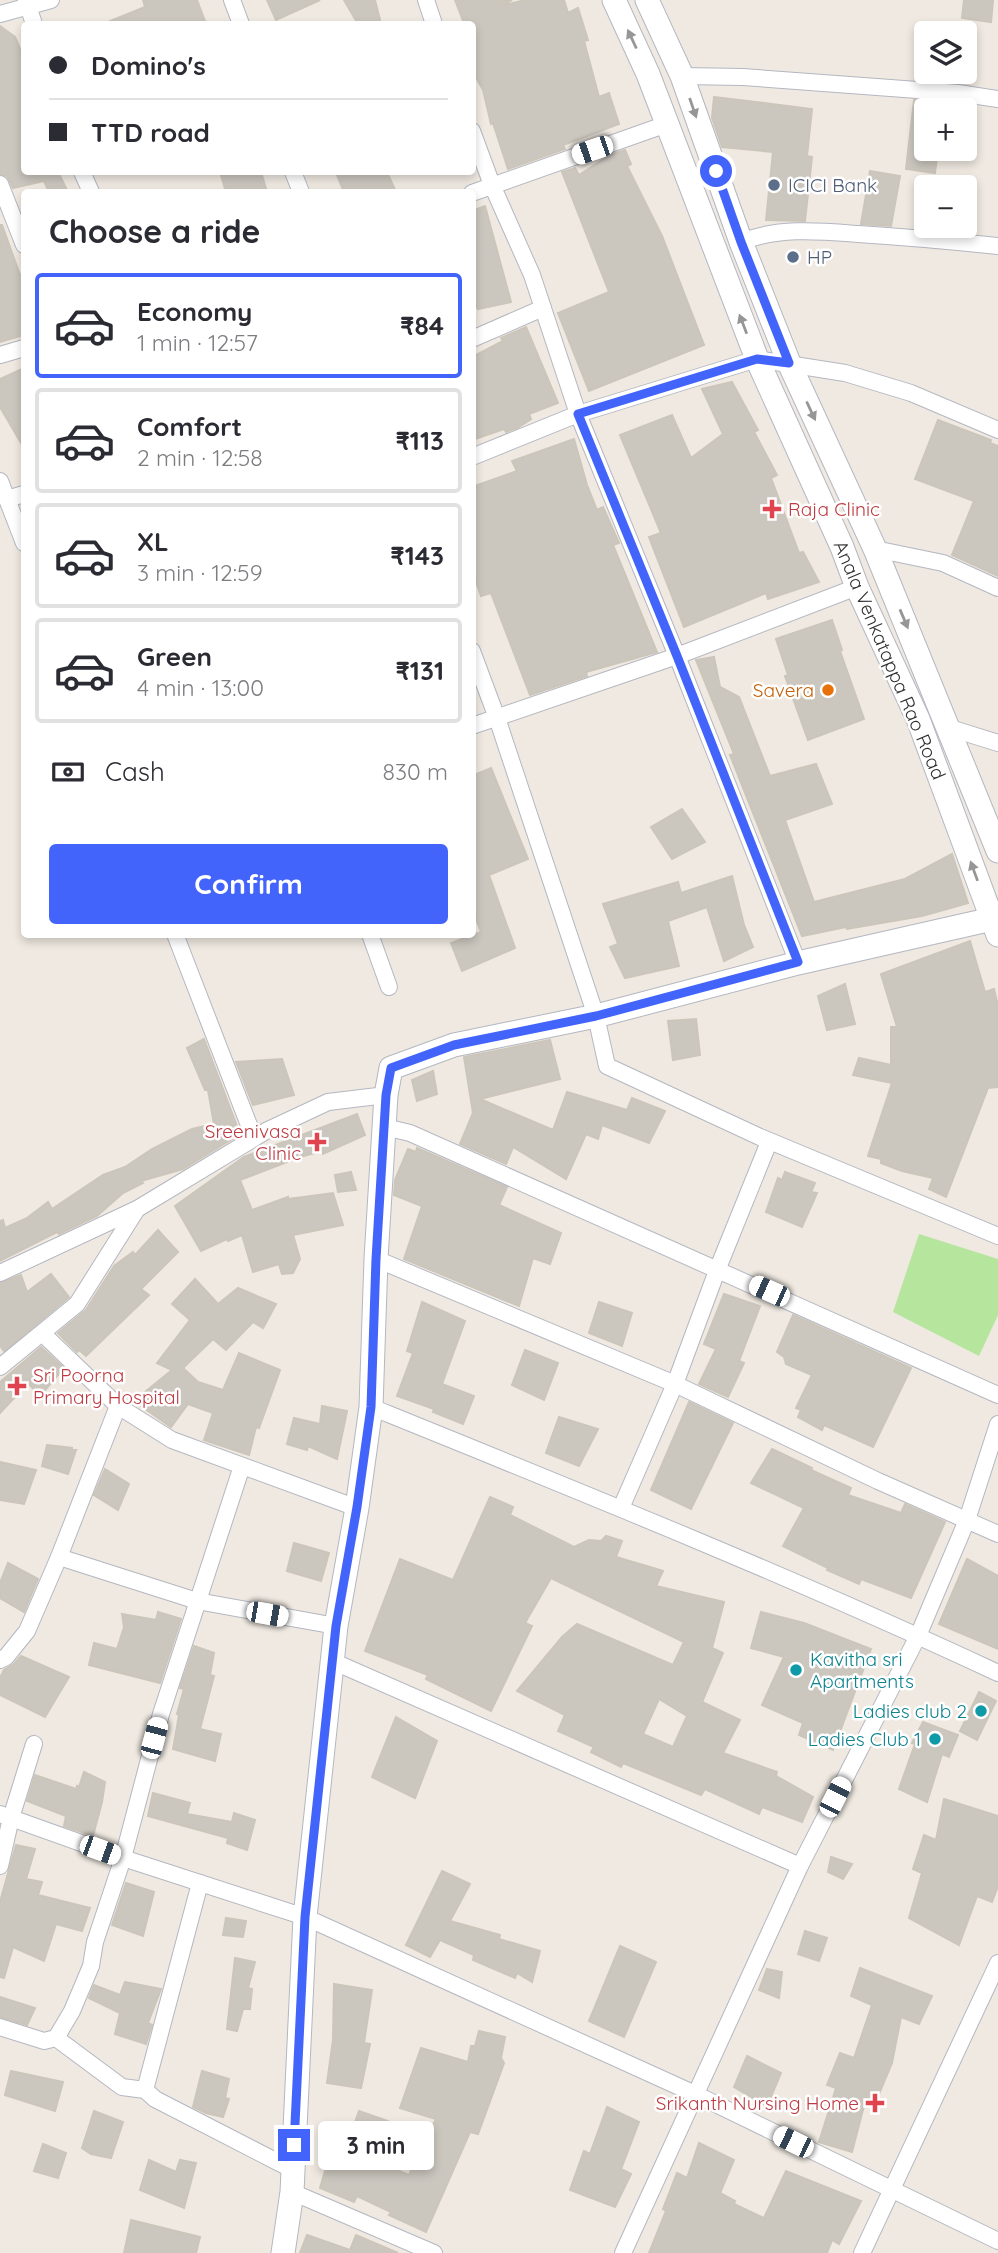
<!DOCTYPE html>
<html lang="en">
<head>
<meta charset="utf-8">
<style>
	:root { --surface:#fff; --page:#f7f7f7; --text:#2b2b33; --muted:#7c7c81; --line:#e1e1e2; --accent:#4264fb }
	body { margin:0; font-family:Quicksand,sans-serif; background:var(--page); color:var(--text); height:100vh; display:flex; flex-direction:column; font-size:26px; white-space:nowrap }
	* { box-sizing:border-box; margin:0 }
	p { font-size:23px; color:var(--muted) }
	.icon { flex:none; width:38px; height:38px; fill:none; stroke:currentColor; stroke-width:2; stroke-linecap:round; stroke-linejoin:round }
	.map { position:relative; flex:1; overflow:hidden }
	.details { position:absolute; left:21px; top:189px; width:455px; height:749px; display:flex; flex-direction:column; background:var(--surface); border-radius:7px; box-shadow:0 4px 10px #0003 }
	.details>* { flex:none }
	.guide { position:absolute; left:21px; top:21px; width:455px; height:154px; border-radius:7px; box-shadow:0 4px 10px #0003; display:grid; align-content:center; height:154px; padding:0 28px; background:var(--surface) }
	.buttons { position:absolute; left:914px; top:21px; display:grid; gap:14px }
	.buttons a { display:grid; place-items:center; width:63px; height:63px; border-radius:7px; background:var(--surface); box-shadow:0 4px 10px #0003; font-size:35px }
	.end { position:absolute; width:32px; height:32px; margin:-16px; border:9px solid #4264fb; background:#fff; box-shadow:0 0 0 4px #fff }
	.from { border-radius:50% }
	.bubble { position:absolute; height:49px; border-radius:7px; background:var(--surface); box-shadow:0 4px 10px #0003; font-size:23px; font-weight:800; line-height:49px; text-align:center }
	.car { position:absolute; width:21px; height:42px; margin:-21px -10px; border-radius:9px; box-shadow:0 0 5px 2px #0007; background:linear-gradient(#fff 24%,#345 0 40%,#fff 0 76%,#345 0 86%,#fff 0) }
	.guide b { display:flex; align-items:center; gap:24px; height:66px; font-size:26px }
	.guide b+b { border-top:2px solid var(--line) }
	.guide i { width:18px; height:18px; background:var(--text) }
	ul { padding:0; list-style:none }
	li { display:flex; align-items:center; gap:21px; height:105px; margin:0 14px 10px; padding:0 14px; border:4px solid var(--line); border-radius:7px }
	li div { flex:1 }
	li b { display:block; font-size:26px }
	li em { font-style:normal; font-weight:800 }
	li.selected { border-color:var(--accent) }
	li>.icon { width:63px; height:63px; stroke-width:1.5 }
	h2 { padding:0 28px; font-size:32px; line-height:84px }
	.pay { display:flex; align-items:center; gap:18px; height:77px; padding:0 28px; font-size:26px }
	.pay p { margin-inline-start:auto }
	.cta { display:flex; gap:14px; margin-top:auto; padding:14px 28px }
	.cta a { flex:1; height:80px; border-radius:7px; background:var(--accent); color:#fff; font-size:28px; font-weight:800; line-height:80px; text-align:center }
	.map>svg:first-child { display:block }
	.green { fill:#b6e59e }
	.building { fill:#cbc7bf; stroke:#cbc5ba; stroke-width:2; fill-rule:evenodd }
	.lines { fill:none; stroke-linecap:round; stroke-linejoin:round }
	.street-casing { stroke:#b4b7c1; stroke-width:18 }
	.secondary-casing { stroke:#b4b7c1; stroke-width:25 }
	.street { stroke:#fff; stroke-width:16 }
	.secondary { stroke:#fff; stroke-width:23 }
	.oneway { fill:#969696 }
	.route { stroke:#4264fb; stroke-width:9 }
	.service-dot { fill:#5c6f8a; stroke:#fff; stroke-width:2.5 }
	.health-dot { fill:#e0444e; stroke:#fff; stroke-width:2.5 }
	.food-dot { fill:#e8710a; stroke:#fff; stroke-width:2.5 }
	.culture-dot { fill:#0f9aa8; stroke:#fff; stroke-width:2.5 }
	.labels { text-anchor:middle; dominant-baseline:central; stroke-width:5; stroke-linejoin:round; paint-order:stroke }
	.service-label { font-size:19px; fill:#4e5e75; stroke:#fff; text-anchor:start }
	.health-label { font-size:19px; fill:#be3a42; stroke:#fff; text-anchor:start }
	.street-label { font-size:19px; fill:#2e2e2e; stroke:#fff }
	.food-label { font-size:19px; fill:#c56008; stroke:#fff; text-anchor:end }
	.culture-label { font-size:19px; fill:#0d838f; stroke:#fff; text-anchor:end }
</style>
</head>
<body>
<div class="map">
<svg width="998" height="2253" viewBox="0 0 998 2253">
	<rect width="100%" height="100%" fill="#efe9e1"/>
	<polygon class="green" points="919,1234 998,1259 998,1315 979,1356 893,1312"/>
	<g class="building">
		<polygon points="143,0 197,0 206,24 103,24 145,7"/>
		<polygon points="267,0 320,0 276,20"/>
		<polygon points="344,0 375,0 381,24 358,24"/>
		<polygon points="455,0 512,0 501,6 525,0 564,0 568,13 578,8 588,40 584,41 599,97 609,93 619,124 563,145 565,149 508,169 493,123 491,124 483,90 472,70 472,19 464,23"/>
		<polygon points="964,0 993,0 991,22 962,18"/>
		<polygon points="0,26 15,37 24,58 24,72 22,72 24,172 58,172 68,192 49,192 44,181 13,188 7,176 0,174"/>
		<polygon points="714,97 812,109 807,156 812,157 805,221 766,220 773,152 722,147 712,118"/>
		<polygon points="914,100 926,101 926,149 938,149 935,173 906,169"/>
		<polygon points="625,150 631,164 627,166 662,236 704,345 589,391 558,313 609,292 562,172 575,168 579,175 610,155"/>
		<polygon points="870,171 900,176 891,226 861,224"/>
		<polygon points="220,172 261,172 267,192 226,192"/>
		<polygon points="350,172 387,172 396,192 344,192 337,175"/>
		<polygon points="485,206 511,302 478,309 472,298 472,211"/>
		<polygon points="0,225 2,225 20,275 24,273 24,335 0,342"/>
		<polygon points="526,327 558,403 529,414 531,419 517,428 506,432 504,429 472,440 472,357 503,341 501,338"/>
		<polygon points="24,368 24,448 0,407 0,379"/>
		<polygon points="732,382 758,430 754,432 777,475 771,478 799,553 803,552 819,582 768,599 766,593 684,627 649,537 661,533 620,435 672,415 691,458 723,434 702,389"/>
		<polygon points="938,420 991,440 990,443 998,446 998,576 952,555 974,501 915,479"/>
		<polygon points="574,439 587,485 597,510 603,507 619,543 613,545 657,652 586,672 587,676 530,695 491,593 481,596 472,570 472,487 517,471 512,461"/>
		<polygon points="832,620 842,650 840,651 864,719 808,740 785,676 788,675 776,639"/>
		<polygon points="714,657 720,687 739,697 770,776 816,764 832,804 785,820 814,902 905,879 952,854 968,903 922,916 847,929 846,927 802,936 730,755 734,754 696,660"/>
		<polygon points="491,768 528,859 489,875 515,948 462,971 451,943 481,932 472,908 472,776"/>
		<polygon points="682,809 705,842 672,859 651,827"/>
		<polygon points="732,876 744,925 753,947 724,961 707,907 668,921 679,966 625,978 610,947 618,944 603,904 678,882 681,893"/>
		<polygon points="970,941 985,992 994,989 998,1006 998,1087 988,1088 946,1197 929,1189 933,1178 902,1171 881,1163 881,1159 868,1156 892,1083 853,1075 859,1058 891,1065 891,1027 897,1027 881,974"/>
		<polygon points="845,984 855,1024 827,1030 818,996"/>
		<polygon points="696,1019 700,1055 673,1060 668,1021"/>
		<polygon points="204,1039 240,1134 183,1169 141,1181 143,1183 123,1193 97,1216 59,1234 57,1232 0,1261 0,1221 3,1220 5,1228 27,1218 48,1202 52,1209 103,1175 125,1167 152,1149 192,1129 214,1124 208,1090 205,1090 187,1048"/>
		<polygon points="550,1040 560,1079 480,1099 553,1130 567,1092 627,1110 632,1098 665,1111 649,1143 602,1125 598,1139 586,1134 566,1179 513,1147 506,1164 460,1144 473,1113 464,1057"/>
		<polygon points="282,1059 294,1095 253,1105 236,1062"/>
		<polygon points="433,1071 437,1094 417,1101 412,1080"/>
		<polygon points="357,1114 365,1135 323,1154 322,1151 300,1157 240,1180 252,1210 288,1197 288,1199 333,1193 343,1225 293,1235 300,1259 293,1273 282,1274 279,1264 253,1272 242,1235 228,1241 227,1239 201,1251 175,1206 244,1157"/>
		<polygon points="417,1148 507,1187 499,1205 561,1233 550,1264 533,1258 519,1306 404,1259 422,1206 394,1195 395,1180 408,1149 416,1152"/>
		<polygon points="351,1172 356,1190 338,1192 335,1175"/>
		<polygon points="785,1172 815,1183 811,1192 817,1193 802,1227 766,1212 778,1178 782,1180"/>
		<polygon points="158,1230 178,1252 141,1289 149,1295 86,1356 79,1350 77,1352 58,1333 86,1310 114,1266 133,1252 135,1255"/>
		<polygon points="51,1274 69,1297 4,1351 0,1346 0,1283 21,1275 27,1292"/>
		<polygon points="195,1279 218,1304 238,1288 276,1304 263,1328 253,1322 226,1350 213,1339 183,1368 198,1382 223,1390 239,1353 280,1370 259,1428 256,1427 249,1455 204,1440 213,1413 188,1404 171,1427 134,1401 172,1370 157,1363 190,1320 172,1304"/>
		<polygon points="724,1294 760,1306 739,1361 744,1363 728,1397 699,1384 716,1349 704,1344"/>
		<polygon points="422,1302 465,1321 442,1384 474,1396 463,1424 433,1412 434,1409 397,1396 413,1353 407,1351"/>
		<polygon points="599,1302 632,1313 622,1346 589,1333"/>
		<polygon points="793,1315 911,1368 873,1447 824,1425 822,1430 798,1417 801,1410 796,1408 812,1375 786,1364 784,1357 777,1352"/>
		<polygon points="41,1347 64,1368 40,1396 28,1383 0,1413 0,1382"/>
		<polygon points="525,1350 558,1363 544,1400 512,1385"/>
		<polygon points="689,1402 733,1423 691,1509 651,1490"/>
		<polygon points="322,1406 347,1411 337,1459 308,1446 307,1450 287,1444 294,1418 320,1424"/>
		<polygon points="559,1417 598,1429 579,1466 546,1453"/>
		<polygon points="47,1445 72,1448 72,1450 76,1450 68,1474 42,1466"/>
		<polygon points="772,1449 812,1468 811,1470 851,1488 848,1495 901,1513 905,1504 945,1522 911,1598 861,1579 859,1584 827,1570 828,1568 783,1546 804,1508 751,1483"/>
		<polygon points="0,1462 36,1470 24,1504 0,1500"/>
		<polygon points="105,1469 129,1484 118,1510 94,1495"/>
		<path d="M 490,1497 L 513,1507 L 510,1515 L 574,1547 L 589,1540 L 601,1541 L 606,1536 L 622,1541 L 616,1557 L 663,1571 L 656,1586 L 724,1602 L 712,1648 L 723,1653 L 702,1702 L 740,1720 L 723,1753 L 777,1772 L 776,1776 L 813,1797 L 802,1822 L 762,1807 L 759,1814 L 705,1789 L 701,1795 L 623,1763 L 621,1767 L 591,1752 L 594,1747 L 558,1731 L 565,1715 L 517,1691 L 562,1637 L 577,1624 L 673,1665 L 684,1642 L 551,1578 L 525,1623 L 532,1626 L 491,1711 L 426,1679 L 428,1675 L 365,1651 L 400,1559 L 453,1580 ZM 659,1699 L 687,1716 L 673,1747 L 643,1734 Z"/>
		<polygon points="294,1543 329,1553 321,1581 287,1571"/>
		<polygon points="967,1559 998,1576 998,1649 939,1624"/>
		<polygon points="8,1563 38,1579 24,1612 0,1598 0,1583"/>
		<polygon points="158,1612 181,1619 160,1683 89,1665 94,1643 117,1649 124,1627 122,1614 156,1620"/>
		<polygon points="761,1612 804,1623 871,1649 833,1750 799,1735 803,1723 762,1705 784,1657 751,1648"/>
		<polygon points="194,1646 214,1653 210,1675 214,1676 200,1729 221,1734 215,1761 173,1749 179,1715 177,1714 184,1689 180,1688"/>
		<polygon points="21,1656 69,1677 45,1717 0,1695 0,1678 4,1670 14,1664"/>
		<polygon points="979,1692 996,1701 977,1740 960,1731"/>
		<polygon points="396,1717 437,1741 415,1798 372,1777"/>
		<polygon points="923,1722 958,1735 949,1757 942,1754 927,1802 899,1789 915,1744 912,1743"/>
		<polygon points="84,1772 105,1782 102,1802 93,1836 64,1826 66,1816 27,1801 35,1775 76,1789 77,1786 79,1787"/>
		<polygon points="153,1793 190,1803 187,1814 232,1822 234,1813 255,1820 247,1850 227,1843 228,1838 148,1816"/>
		<polygon points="944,1799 998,1816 998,1886 992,1902 977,1896 959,1945 909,1918 922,1873 913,1869 924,1835 936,1840"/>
		<polygon points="16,1845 35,1849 26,1879 42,1882 38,1895 90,1908 82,1931 56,1924 44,1961 13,1947 4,1978 0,1977 0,1902"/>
		<polygon points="831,1857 852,1864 843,1879 828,1872"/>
		<polygon points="442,1871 470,1884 450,1921 500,1935 499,1939 540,1951 532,1982 517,1973 515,1978 473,1960 474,1955 440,1940 430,1957 406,1945"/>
		<polygon points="126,1883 154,1892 143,1936 112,1925"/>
		<polygon points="226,1918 246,1921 243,1937 223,1935"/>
		<polygon points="805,1931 827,1938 819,1961 798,1954"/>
		<polygon points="620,1946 656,1962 624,2037 589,2021"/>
		<polygon points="235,1958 255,1962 248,1988 252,1989 250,2009 243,2009 237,2031 227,2029"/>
		<polygon points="860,1968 932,1996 919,2024 901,2017 892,2063 876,2101 866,2098 852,2152 819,2142 836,2088 827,2085 840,2053 854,2058 872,2005 851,1996"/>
		<polygon points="767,1969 782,1972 779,1998 759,1990"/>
		<polygon points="125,1982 161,1989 148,2023 152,2025 146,2044 115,2034 120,2013 89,1998 94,1985 120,1995"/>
		<polygon points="334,1984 372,1990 364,2043 370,2044 361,2088 327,2083 333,2040"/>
		<polygon points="0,1997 35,2008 27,2025 0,2017"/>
		<polygon points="479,2031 505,2037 501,2058 504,2063 478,2134 470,2132 426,2232 389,2215 391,2212 357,2196 354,2202 320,2188 330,2154 343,2156 359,2111 388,2121 372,2160 409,2175 436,2119 400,2108 421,2048 468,2062 471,2046 475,2046"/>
		<polygon points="747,2056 781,2073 767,2106 734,2087"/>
		<polygon points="11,2071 63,2082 55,2111 5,2095"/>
		<polygon points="202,2071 229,2079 225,2098 229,2099 223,2117 206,2113 193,2107"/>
		<polygon points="607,2107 639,2122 621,2169 631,2174 615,2207 570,2190 584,2151 590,2154"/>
		<polygon points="94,2111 123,2122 111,2158 91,2154 82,2148"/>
		<polygon points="699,2143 734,2160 720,2193 735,2201 734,2204 764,2218 786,2171 861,2201 839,2244 832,2240 827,2253 649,2253 666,2211 663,2209 677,2173 687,2178"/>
		<polygon points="43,2144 66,2153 58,2178 34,2171"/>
		<polygon points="149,2160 176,2172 180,2160 196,2163 184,2208 140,2190"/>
		<polygon points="131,2220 200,2237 196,2253 124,2253"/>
		<polygon points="307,2235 350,2250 356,2235 398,2253 300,2253"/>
	</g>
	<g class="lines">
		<defs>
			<g id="street">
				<polyline points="26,0 34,24"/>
				<polyline points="232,0 241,24"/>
				<polyline points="426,0 434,24"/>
				<polyline points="0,14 51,0"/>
				<polyline points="682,76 743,77 958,93 998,99"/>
				<polyline points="472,131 492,185 532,275 578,414 677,656 798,963"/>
				<polyline points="82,172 91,192"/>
				<polyline points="293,172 301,192"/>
				<polyline points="0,184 24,245"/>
				<polyline points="472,193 667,124"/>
				<path d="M 741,242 C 778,227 819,231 858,234 C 905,237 951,241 998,246"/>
				<polyline points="472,339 543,308"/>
				<polyline points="0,355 24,348"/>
				<polyline points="472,457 578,414 757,359 845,373 911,393 998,430"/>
				<polyline points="0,481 24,543"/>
				<polyline points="7,499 24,494"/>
				<polyline points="875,549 943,563 998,588"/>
				<polyline points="472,651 497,718 596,1016 607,1066 760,1137 998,1236"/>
				<polyline points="472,726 677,656 857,587"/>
				<polyline points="950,728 998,743"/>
				<polyline points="175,934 254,1138"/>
				<polyline points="370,934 389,987"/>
				<polyline points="385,1127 410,1133 998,1395"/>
				<polyline points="376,1259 675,1384 878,1481 998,1534"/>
				<polyline points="0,1273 137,1209"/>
				<polyline points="42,1333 118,1406 172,1440 357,1508"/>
				<polyline points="0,1367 77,1304 137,1209 266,1131 328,1102 386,1095"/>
				<path d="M 371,1407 C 581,1492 792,1577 998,1673"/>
				<polyline points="621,1508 675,1384 718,1268 769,1142"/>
				<polyline points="59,1557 197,1601 336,1626"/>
				<polyline points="0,1660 6,1657 27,1631 59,1557 118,1406"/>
				<polyline points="332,1661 800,1866"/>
				<polyline points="0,1814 123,1858 305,1917 695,2094 998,2241"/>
				<polyline points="0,1866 11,1818 34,1744"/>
				<polyline points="0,2027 44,2041 56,2038 72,2011 91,1966 95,1942 123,1858 161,1714 242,1466"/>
				<polyline points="56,2038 122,2087 145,2090 155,2099 293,2170"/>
				<polyline points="145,2090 200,1883"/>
				<polyline points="292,2192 434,2253"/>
				<polyline points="623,2253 800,1866 918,1636 967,1520 998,1424"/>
				<polyline points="862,2253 998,1963"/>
			</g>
			<g id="secondary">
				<polyline points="614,0 648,74 757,359 842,547 857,587 918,719 998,935"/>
				<polyline points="647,0 682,76 741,242 789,363 875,549 998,851"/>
				<polyline points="283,2253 292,2192 305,1917 336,1626 357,1508 371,1407 376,1259 386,1095 391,1068 454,1045 596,1016 798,963 992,919"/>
			</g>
		</defs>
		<use href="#street" class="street-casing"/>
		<use href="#secondary" class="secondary-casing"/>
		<use href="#street" class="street"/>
		<use href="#secondary" class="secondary"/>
	</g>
	<defs><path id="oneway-solid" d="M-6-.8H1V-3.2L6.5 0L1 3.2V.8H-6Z" transform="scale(1.75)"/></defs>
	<g class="oneway">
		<use href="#oneway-solid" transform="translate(632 39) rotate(-115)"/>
		<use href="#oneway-solid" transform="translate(693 108) rotate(71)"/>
		<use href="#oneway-solid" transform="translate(743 324) rotate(-111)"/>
		<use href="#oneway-solid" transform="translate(811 411) rotate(65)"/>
		<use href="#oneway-solid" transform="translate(904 619) rotate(67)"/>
		<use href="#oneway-solid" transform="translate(974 871) rotate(-110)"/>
	</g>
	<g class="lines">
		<polyline class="route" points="294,2145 305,1917 336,1626 357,1507 371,1407 376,1259 386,1095 391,1068 454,1045 596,1016 798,962 677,656 578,414 757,359 789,363 741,242 716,171"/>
	</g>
	<g class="service-dot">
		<circle cx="774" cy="185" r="7"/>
		<circle cx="793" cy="257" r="7"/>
	</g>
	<g class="health-dot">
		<path d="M768.5 498.5h7v7h7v7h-7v7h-7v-7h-7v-7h7z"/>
		<path d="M313.5 1131.5h7v7h7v7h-7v7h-7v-7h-7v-7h7z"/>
		<path d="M13.5 1375.5h7v7h7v7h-7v7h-7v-7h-7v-7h7z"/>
		<path d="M871.5 2092.5h7v7h7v7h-7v7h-7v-7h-7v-7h7z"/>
	</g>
	<circle class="food-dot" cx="828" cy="690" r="7"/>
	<g class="culture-dot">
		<circle cx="796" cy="1670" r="7"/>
		<circle cx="981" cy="1711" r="7"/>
		<circle cx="935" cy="1739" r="7"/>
	</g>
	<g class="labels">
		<g class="service-label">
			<text x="788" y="185">ICICI Bank</text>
			<text x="807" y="257">HP</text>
		</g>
		<g class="health-label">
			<text x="788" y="509">Raja Clinic</text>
			<text x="301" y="1131" text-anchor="end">Sreenivasa<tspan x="301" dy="22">Clinic</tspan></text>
			<text x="33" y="1375">Sri Poorna<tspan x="33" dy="22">Primary Hospital</tspan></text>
			<text x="859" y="2103" text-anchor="end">Srikanth Nursing Home</text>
		</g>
		<g class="street-label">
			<text transform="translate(890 660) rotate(67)">Anala Venkatappa Rao Road</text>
		</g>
		<g class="food-label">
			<text x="814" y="690">Savera</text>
		</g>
		<g class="culture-label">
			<text x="810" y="1659" text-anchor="start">Kavitha sri<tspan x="810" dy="22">Apartments</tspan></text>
			<text x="967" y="1711">Ladies club 2</text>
			<text x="921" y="1739">Ladies Club 1</text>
		</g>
	</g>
</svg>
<div class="buttons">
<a><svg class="icon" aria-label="layers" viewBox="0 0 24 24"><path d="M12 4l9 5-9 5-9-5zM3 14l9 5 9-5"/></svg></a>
<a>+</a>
<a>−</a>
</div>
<i class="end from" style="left:716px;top:171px"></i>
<i class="end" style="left:294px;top:2145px"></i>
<div class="bubble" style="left:318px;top:2121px;width:116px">3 min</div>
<i class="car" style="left:592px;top:150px;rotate:251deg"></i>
<i class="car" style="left:769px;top:1291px;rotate:294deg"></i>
<i class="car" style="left:267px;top:1614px;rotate:100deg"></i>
<i class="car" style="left:154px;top:1738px;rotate:15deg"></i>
<i class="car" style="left:835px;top:1797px;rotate:27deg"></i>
<i class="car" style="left:100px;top:1850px;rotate:110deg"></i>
<i class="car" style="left:793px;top:2142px;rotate:296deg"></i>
<div class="guide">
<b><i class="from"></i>Domino's</b>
<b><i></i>TTD road</b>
</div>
<section class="details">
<h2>Choose a ride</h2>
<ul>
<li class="selected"><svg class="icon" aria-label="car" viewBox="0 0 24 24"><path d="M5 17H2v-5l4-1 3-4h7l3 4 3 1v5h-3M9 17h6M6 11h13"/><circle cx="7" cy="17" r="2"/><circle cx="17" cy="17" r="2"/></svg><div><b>Economy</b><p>1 min · 12:57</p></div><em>₹84</em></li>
<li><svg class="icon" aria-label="car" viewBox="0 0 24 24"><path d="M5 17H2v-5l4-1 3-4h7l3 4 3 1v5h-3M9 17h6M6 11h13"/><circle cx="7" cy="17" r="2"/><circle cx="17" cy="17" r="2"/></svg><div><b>Comfort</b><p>2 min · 12:58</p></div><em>₹113</em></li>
<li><svg class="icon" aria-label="car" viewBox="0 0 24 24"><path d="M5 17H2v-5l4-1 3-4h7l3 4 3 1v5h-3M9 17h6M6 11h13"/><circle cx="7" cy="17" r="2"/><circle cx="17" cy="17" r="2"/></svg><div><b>XL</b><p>3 min · 12:59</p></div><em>₹143</em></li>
<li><svg class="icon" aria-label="car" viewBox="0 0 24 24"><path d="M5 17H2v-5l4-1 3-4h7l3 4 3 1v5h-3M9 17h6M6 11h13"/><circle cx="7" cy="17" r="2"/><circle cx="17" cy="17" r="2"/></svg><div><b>Green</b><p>4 min · 13:00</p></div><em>₹131</em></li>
</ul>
<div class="pay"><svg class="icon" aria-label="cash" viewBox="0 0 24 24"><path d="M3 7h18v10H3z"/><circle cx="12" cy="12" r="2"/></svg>Cash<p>830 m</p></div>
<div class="cta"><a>Confirm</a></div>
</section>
</div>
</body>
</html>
